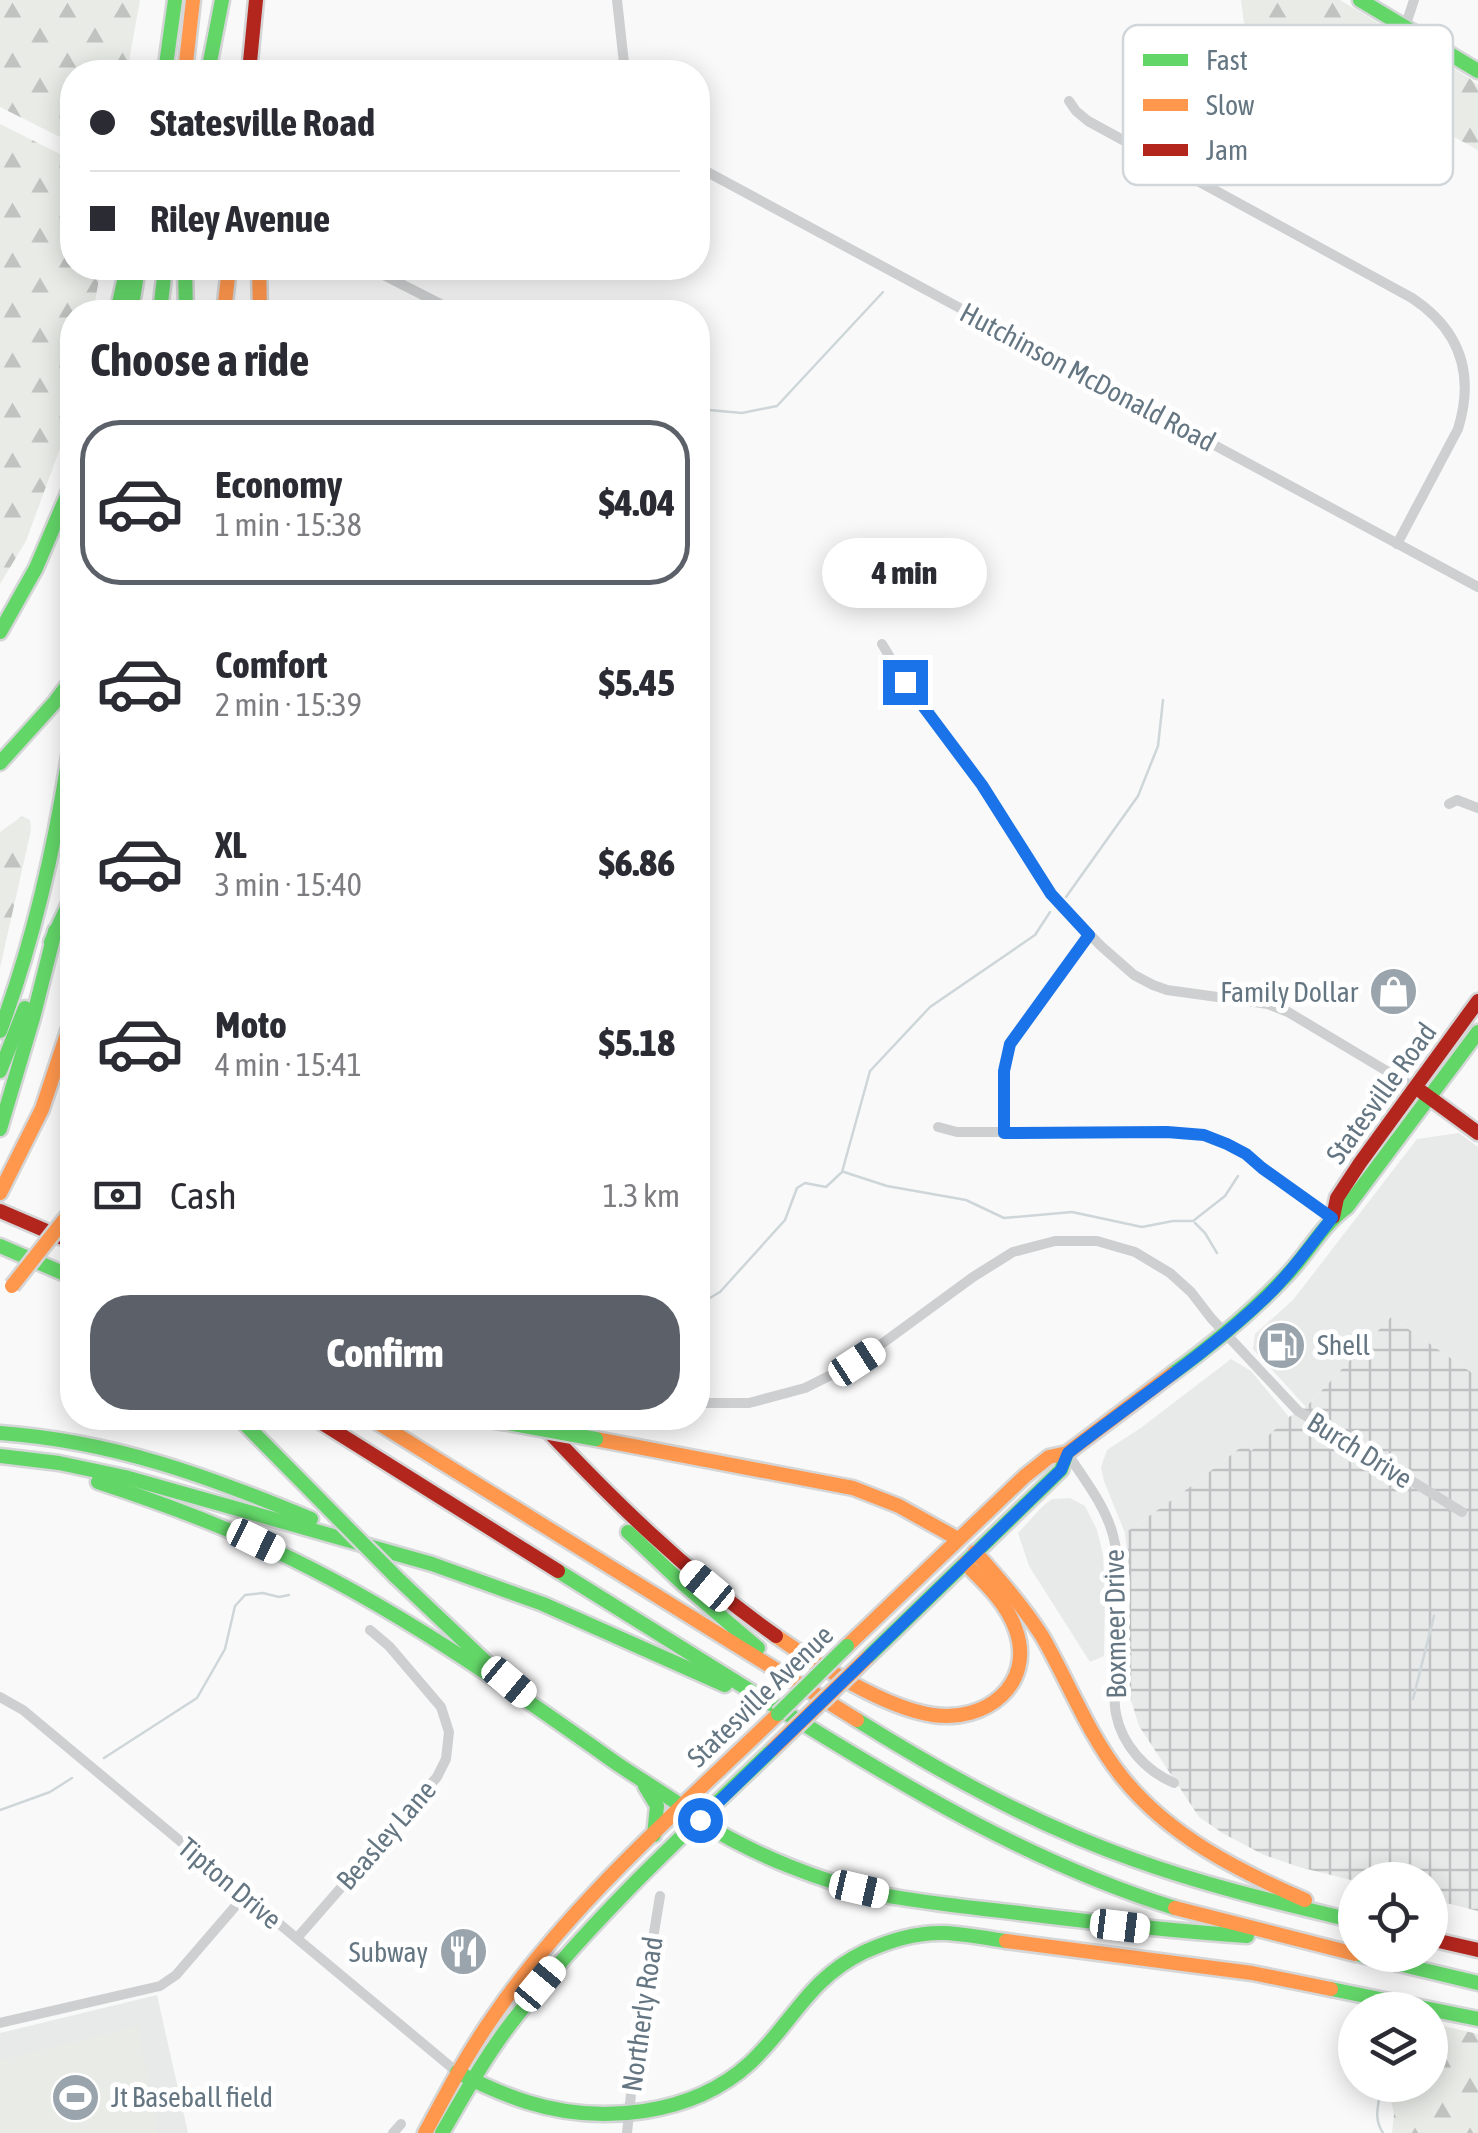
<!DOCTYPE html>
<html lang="en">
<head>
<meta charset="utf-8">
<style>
	:root { --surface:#fff; --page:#f7f7f7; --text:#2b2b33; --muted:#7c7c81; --line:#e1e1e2; --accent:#5c6169 }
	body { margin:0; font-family:"Asap Condensed",sans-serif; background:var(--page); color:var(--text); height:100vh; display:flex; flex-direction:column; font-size:38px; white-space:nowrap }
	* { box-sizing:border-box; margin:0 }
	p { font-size:32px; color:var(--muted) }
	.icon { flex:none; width:55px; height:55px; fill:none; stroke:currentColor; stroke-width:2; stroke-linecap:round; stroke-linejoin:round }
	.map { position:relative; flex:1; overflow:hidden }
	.details { position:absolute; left:60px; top:300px; width:650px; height:1130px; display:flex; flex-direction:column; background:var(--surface); border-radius:40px; box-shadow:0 5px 25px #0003 }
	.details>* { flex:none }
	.top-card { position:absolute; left:60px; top:60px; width:650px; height:220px; border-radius:40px; box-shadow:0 5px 25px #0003; display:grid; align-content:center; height:220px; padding:0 30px; background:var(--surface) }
	.controls { position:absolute; left:1338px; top:1862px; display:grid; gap:20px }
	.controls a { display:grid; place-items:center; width:110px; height:110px; border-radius:50%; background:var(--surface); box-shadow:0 5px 25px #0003; font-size:50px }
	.end { position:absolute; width:45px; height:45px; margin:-22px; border:12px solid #1a73e8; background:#fff; box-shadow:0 0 0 5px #fff }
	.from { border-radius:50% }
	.bubble { position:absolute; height:70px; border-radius:35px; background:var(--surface); box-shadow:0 5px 25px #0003; font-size:32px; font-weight:800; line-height:70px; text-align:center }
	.car { position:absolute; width:30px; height:60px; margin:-30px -15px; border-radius:12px; box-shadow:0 0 8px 2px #0007; background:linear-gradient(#fff 24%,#345 0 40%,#fff 0 76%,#345 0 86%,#fff 0) }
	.top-card b { display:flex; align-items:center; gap:35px; height:95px; font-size:38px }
	.top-card b+b { border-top:2px solid var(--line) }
	.top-card i { width:25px; height:25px; background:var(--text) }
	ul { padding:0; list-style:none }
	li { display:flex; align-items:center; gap:30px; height:165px; margin:0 20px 15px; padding:0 10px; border:5px solid transparent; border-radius:40px }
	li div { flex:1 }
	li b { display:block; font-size:38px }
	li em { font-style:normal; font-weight:800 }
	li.selected { border-color:var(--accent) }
	li>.icon { width:90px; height:90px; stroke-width:1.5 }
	h2 { padding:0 30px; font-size:45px; line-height:120px }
	.pay { display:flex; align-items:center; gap:25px; height:110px; padding:0 30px; font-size:38px }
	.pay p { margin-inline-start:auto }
	.button { display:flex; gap:20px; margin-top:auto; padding:20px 30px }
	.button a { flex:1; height:115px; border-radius:40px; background:var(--accent); color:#fff; font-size:40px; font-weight:800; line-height:115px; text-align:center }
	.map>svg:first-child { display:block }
	.built { fill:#e8e9e9 }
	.industrial { fill:url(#industrial-grid) }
	.forest { fill:url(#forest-firs) }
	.pitch { fill:#e8ebe6 }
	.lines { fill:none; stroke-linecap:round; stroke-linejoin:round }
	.stream { stroke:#ced6d9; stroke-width:2.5 }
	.fast-casing { stroke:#d5d6d7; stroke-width:19 }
	.slow-casing { stroke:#d5d6d7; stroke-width:19 }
	.jam-casing { stroke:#d5d6d7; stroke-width:19 }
	.street { stroke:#cecfd0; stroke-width:10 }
	.fast { stroke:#63d668; stroke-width:14 }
	.slow { stroke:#ff974d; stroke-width:14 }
	.jam { stroke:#b3261e; stroke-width:14 }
	.fast-bridge-casing { stroke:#d5d6d7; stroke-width:19; stroke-linecap:butt }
	.slow-bridge-casing { stroke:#d5d6d7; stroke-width:19; stroke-linecap:butt }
	.fast-bridge { stroke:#63d668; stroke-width:14 }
	.slow-bridge { stroke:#ff974d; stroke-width:14 }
	.route { stroke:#1a73e8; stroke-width:12 }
	.labels { text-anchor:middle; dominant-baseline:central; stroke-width:10; stroke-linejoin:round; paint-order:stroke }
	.street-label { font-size:28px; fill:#657683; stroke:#fff }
	.poi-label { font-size:28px; fill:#657683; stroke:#fff; text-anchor:end }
	.key { fill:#fff; stroke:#d1d6da; stroke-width:2.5 }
	.key-label { font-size:28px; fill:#657683 }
</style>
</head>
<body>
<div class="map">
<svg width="1478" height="2133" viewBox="0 0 1478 2133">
	<defs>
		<pattern id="industrial-grid" width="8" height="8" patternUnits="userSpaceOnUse" patternTransform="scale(2.5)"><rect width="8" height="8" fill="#e8e9e9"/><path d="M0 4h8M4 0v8" fill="none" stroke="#c0c1c2"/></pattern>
		<pattern id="forest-firs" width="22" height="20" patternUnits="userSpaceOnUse" patternTransform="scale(2.5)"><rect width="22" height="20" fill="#e8ebe6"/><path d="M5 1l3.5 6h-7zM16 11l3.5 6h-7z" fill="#c0c3c0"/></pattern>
	</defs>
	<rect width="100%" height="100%" fill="#f9f9f9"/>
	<g class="built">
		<polygon points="1459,1133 1478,1147 1478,1377 1391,1317 1306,1407 1253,1349 1255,1334 1293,1300 1417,1139"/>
		<polygon points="1231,1359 1251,1371 1289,1417 1251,1452 1245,1444 1190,1487 1125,1533 1104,1481 1101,1467 1107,1450 1142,1427"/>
		<polygon points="1070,1498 1085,1506 1097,1530 1103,1554 1105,1596 1104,1656 1090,1662 1029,1566 1018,1533 1043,1506 1052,1499"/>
		<polygon points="157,1995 188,2133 0,2133 0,2033"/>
	</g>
	<polygon class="industrial" points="1391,1317 1478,1377 1478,1911 1430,1899 1430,1880 1355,1881 1299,1867 1264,1855 1224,1834 1199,1817 1139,1726 1128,1690 1130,1582 1125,1533 1190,1487 1245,1444 1251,1451 1289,1417 1306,1407"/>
	<g class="forest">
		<polygon points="0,0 140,0 127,72 72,72 72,143 0,107"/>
		<polygon points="1241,0 1340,0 1469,78 1478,85 1478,150 1244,23"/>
		<polygon points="0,124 72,160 72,268 101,268 93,312 72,312 72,403 62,443 26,541 0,584"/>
		<polygon points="22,816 30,820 31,830 0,968 0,832"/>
		<polygon points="1430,2023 1478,2034 1478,2133 1392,2133 1394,2114 1388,2085 1430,2085"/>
	</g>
	<polygon class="pitch" points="138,2026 158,2133 0,2133 0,2060"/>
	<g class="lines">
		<g class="stream">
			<polyline points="698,409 742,413 777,406 883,292"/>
			<polyline points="1066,897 1138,796 1158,746 1163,700"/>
			<polyline points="844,1172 887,1186 966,1200 1004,1218 1072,1212 1142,1227 1173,1221 1193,1221 1225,1196 1238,1176"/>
			<polyline points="1195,1223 1205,1233 1217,1253"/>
			<polyline points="698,1305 720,1292 785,1220 797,1188 805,1183 826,1187 842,1172 870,1071 930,1007 1035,935 1050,912"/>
			<polyline points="1413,1699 1434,1616"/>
			<polyline points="104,1758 197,1698 225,1649 235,1606 245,1595 263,1593 279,1597 289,1595"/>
			<polyline points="0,1810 50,1792 72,1778"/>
			<path d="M 1381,2085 C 1380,2102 1372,2117 1383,2133"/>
		</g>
		<defs>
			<g id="fast">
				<polyline points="1360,0 1478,71"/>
				<polyline points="165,72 175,0"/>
				<polyline points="208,72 222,0"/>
				<polyline points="185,268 186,312"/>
				<polyline points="117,312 127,268"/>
				<polyline points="131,312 138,268"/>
				<polyline points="160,312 165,268"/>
				<polyline points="0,632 36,568 72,484"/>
				<polyline points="0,763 55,702 72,679"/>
				<polyline points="51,942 72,897"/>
				<path d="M 0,1031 C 36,935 57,837 72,736"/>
				<polyline points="0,1071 25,1008"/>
				<polyline points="0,1129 33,1018 55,931"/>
				<polyline points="0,1246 72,1277"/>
				<path d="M 1172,1374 C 1212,1345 1251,1313 1285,1277 C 1307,1255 1321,1226 1347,1207 L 1478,1032"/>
				<polyline points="239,1418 318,1498"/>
				<path d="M 0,1433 C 112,1441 208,1476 311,1519"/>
				<polyline points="0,1456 59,1463 125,1477 432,1564 543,1604 725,1685"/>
				<path d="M 98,1482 C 156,1501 213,1522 269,1548 C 392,1605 503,1683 613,1761 C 636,1777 660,1791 683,1807"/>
				<polyline points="628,1532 682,1583 758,1648"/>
				<path d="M 558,1571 C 634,1618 710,1665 786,1713 C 910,1790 1034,1864 1175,1908"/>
				<polyline points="396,1577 487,1663"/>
				<polyline points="867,1658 1061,1470 1067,1453"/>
				<path d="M 857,1720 C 945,1775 1036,1825 1135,1860 C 1207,1886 1281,1903 1355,1921"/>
				<polyline points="645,1786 657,1806 654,1835"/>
				<path d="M 700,1821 C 752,1854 823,1883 883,1895 C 931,1904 979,1908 1027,1914 C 1100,1923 1173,1931 1247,1936"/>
				<polyline points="1361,1955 1478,1983"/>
				<polyline points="1331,1989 1478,2019"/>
				<path d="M 457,2072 C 480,2084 502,2094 527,2102 C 600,2125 692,2116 750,2063 C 792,2024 808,1979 864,1952 C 888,1941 918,1932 945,1933 C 965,1934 986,1938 1006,1941"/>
				<path d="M 442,2133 C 464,2095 485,2057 512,2022 C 588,1922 682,1836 773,1749"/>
			</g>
			<g id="slow">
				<polyline points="185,72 193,0"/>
				<polyline points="259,268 260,312"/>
				<polyline points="224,312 229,268"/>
				<polyline points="0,1193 42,1109 72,1019"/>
				<polyline points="370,1418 857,1720"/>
				<polyline points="475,1418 502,1422"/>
				<polyline points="596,1439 853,1488 899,1506 958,1539"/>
				<path d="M 975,1552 C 999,1579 1023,1606 1042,1636 C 1069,1683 1088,1734 1122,1777 C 1169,1836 1237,1870 1305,1900"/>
				<path d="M 776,1636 C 816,1664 885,1708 933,1715 C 985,1723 1035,1685 1016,1630 C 1007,1603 984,1582 965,1563"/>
				<polyline points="847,1646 1025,1476 1049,1457 1067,1453 1172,1374"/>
				<polyline points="1175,1908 1355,1954"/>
				<polyline points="1006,1941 1252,1973 1331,1989"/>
				<path d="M 425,2133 C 447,2092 468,2052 495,2014 C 573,1901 680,1809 778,1714"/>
			</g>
			<g id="jam">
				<polyline points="249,72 256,0"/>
				<polyline points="1422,1092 1478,1133"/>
				<polyline points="0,1211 72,1242"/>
				<polyline points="1333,1217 1337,1198 1360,1163 1478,1001"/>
				<polyline points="314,1418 558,1571"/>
				<path d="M 536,1418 C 610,1498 687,1573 776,1636"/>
				<polyline points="1430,1939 1478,1950"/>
			</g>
		</defs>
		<use href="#fast" class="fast-casing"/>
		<use href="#slow" class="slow-casing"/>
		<use href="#jam" class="jam-casing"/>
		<g class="street">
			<polyline points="617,0 625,72"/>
			<polyline points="1405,27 1414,0"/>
			<path d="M 1069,101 L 1076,111 L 1088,121 L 1412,298 C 1460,330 1475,374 1458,429 L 1397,544"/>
			<polyline points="698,167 1478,587"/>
			<polyline points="370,268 456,312"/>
			<polyline points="882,644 905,682 982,785 1051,895 1101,946 1134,975 1153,985 1167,990 1268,1004 1288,1012 1415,1088"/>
			<polyline points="1449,804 1457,800 1478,808"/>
			<polyline points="938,1127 957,1132 1167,1132 1204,1135 1227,1144 1246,1154 1262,1168 1332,1218"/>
			<polyline points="1004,1133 1004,1071 1011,1044 1089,935"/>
			<polyline points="698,1403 749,1403 805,1388 857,1362 973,1277 1013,1252 1055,1241 1097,1241 1135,1252 1170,1273 1191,1292 1211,1318 1298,1411 1462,1512"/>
			<path d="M 1067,1453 C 1084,1479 1105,1505 1113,1535 C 1124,1576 1117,1625 1116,1667 C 1115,1683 1113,1699 1116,1714 C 1122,1745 1146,1771 1174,1783"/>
			<polyline points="0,1697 23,1710 457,2072"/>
			<polyline points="297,1938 408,1811 437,1777 446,1759 449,1732 441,1707 389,1646 370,1630"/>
			<polyline points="0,2023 160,1986 176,1975 245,1895"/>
			<polyline points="393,2133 401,2124"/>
			<polyline points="627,2133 637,2036 660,1896"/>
		</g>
		<use href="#fast" class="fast"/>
		<use href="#slow" class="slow"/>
		<use href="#jam" class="jam"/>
		<defs>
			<g id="fast-bridge">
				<polyline points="502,1422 596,1439"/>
				<polyline points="318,1498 396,1577"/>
				<polyline points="778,1714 847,1646"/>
			</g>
			<g id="slow-bridge">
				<polyline points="12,1286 72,1210"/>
				<polyline points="773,1749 867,1658"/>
			</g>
		</defs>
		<use href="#fast-bridge" class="fast-bridge-casing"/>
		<use href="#slow-bridge" class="slow-bridge-casing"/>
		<use href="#fast-bridge" class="fast-bridge"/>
		<use href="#slow-bridge" class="slow-bridge"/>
	</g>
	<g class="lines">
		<path class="route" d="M 700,1820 L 1061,1470 L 1068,1453 C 1134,1401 1207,1354 1268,1295 C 1292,1272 1311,1244 1332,1218 L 1262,1168 L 1246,1154 L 1227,1144 L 1204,1135 L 1167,1132 L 1004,1133 L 1004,1071 L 1010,1044 L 1089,935 L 1051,894 L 982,785 L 905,682"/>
	</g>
	<defs>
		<symbol id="shop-disc" viewBox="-11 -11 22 22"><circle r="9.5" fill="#99a4ac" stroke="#fff"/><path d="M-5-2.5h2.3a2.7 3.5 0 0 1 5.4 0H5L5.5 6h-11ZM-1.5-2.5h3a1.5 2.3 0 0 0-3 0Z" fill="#fff"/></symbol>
		<symbol id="fuel-disc" viewBox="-11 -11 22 22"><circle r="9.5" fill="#99a4ac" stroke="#fff"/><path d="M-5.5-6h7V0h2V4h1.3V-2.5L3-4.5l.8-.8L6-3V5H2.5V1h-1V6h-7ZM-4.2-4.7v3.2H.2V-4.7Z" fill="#fff"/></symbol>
		<symbol id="restaurant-disc" viewBox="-11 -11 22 22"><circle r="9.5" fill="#99a4ac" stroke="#fff"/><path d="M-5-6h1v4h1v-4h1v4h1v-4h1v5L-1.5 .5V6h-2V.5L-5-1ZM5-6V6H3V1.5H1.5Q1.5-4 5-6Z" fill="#fff"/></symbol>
		<symbol id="stadium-disc" viewBox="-11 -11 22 22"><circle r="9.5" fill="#99a4ac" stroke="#fff"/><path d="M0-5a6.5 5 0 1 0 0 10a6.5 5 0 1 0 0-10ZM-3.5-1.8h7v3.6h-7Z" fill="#fff"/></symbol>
	</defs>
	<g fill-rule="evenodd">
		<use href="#shop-disc" x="1366" y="964" width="55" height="55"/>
		<use href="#fuel-disc" x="1254" y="1318" width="55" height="55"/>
		<use href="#restaurant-disc" x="436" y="1924" width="55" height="55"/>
		<use href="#stadium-disc" x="48" y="2070" width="55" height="55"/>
	</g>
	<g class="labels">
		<g class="street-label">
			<text transform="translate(1088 377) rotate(28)">Hutchinson McDonald Road</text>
			<text transform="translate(1381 1093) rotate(-54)">Statesville Road</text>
			<text transform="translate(1360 1450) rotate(32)">Burch Drive</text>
			<text transform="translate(1115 1624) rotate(-91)">Boxmeer Drive</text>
			<text transform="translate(760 1696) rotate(-44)">Statesville Avenue</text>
			<text transform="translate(386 1835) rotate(-49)">Beasley Lane</text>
			<text transform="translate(230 1883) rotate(40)">Tipton Drive</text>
			<text transform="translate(642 2014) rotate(-82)">Northerly Road</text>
		</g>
		<g class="poi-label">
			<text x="1358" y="992">Family Dollar</text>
			<text x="1317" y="1345" text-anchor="start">Shell</text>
			<text x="428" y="1952">Subway</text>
			<text x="111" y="2097" text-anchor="start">Jt Baseball field</text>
		</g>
	</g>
	<rect x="1123" y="25" width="330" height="160" rx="15" class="key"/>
	<rect x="1143" y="54" width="45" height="12" fill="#63d668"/>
	<rect x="1143" y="99" width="45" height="12" fill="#ff974d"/>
	<rect x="1143" y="144" width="45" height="12" fill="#b3261e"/>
	<g class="key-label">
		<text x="1206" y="70">Fast</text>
		<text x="1206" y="115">Slow</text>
		<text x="1206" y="160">Jam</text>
	</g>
</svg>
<div class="controls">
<a><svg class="icon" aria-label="locate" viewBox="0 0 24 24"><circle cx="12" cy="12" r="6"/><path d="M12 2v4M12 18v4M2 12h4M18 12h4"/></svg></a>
<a><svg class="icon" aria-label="layers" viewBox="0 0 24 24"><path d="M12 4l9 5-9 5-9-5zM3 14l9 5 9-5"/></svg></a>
</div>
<i class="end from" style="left:700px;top:1820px"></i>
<i class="end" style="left:905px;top:682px"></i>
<div class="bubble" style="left:822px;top:538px;width:165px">4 min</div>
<i class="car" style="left:857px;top:1362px;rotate:57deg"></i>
<i class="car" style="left:256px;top:1541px;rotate:116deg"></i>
<i class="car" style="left:707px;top:1586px;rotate:310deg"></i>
<i class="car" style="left:509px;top:1682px;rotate:130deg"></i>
<i class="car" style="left:859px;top:1889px;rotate:103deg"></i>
<i class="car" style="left:1120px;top:1926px;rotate:97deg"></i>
<i class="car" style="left:540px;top:1984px;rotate:40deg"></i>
<div class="top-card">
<b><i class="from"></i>Statesville Road</b>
<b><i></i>Riley Avenue</b>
</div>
<section class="details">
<h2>Choose a ride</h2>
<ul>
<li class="selected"><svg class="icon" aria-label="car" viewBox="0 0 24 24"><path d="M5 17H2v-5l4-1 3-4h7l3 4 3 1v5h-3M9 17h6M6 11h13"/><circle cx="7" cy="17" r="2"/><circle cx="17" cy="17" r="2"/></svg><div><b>Economy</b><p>1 min · 15:38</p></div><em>$4.04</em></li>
<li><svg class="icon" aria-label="car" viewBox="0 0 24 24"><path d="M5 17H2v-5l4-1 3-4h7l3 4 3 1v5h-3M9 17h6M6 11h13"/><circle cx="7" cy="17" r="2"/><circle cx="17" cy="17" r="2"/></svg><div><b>Comfort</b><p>2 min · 15:39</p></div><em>$5.45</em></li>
<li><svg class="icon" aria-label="car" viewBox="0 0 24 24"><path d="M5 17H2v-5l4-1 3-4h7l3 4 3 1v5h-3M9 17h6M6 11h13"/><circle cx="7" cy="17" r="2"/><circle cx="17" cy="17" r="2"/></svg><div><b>XL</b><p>3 min · 15:40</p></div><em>$6.86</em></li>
<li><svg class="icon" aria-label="car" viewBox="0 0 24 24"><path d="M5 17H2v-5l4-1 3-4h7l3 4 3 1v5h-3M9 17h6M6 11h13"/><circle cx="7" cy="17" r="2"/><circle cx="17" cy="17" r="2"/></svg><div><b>Moto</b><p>4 min · 15:41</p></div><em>$5.18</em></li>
</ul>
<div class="pay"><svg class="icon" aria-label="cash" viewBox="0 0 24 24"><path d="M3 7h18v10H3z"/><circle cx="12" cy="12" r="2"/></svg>Cash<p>1.3 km</p></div>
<div class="button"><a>Confirm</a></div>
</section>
</div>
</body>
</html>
